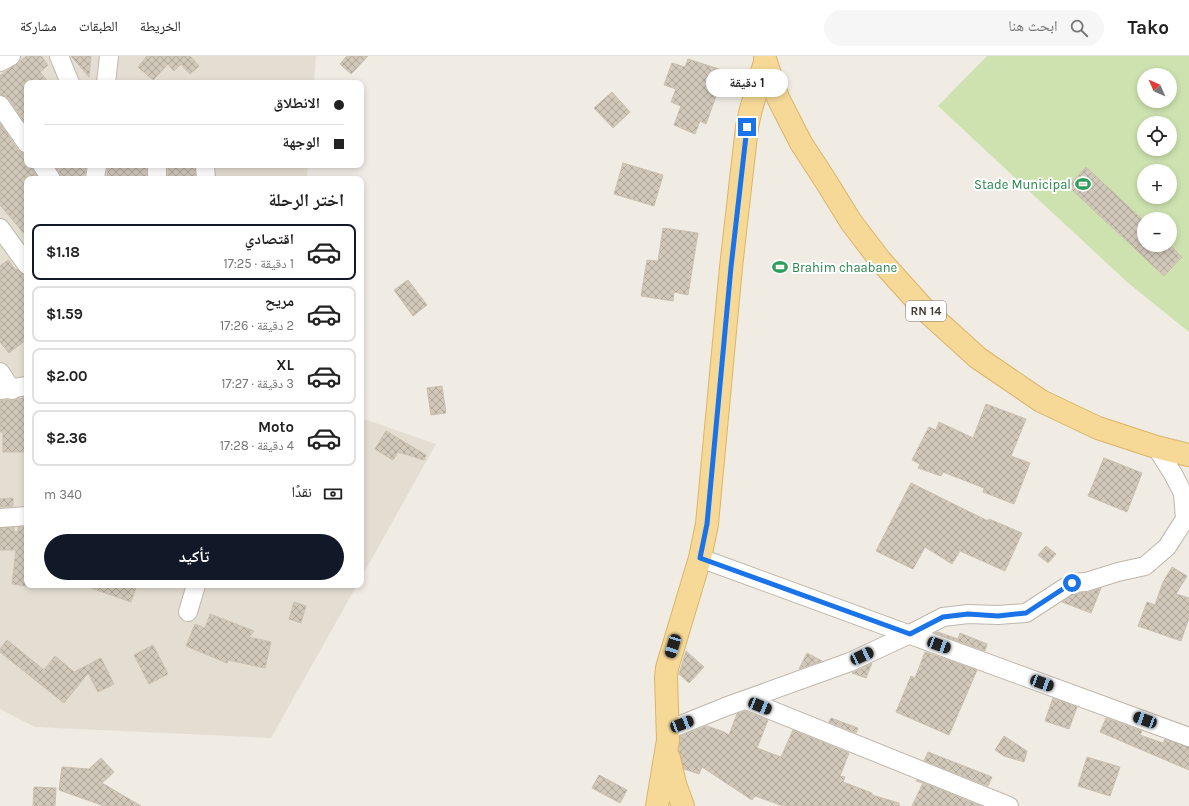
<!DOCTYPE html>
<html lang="ar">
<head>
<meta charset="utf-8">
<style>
	:root { --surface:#fff; --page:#f6f6f6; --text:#222; --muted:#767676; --line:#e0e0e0; --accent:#111827 }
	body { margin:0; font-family:Karla,"Noto Naskh Arabic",sans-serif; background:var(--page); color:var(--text); direction:rtl; height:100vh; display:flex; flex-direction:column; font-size:15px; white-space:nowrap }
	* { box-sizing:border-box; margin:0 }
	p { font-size:13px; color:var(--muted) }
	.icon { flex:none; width:22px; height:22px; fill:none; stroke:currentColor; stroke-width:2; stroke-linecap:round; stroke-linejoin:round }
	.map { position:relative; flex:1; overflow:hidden; direction:ltr }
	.sheet { position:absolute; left:24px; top:120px; width:340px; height:412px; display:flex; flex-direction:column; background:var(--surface); border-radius:8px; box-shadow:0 2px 6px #0003; direction:rtl }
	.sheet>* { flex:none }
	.guide { position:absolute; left:24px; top:24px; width:340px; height:88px; border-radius:8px; box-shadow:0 2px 6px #0003; direction:rtl; display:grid; align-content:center; height:88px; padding:0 20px; background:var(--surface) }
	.needle { width:26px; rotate:315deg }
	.fabs { position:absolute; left:1137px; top:12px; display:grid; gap:8px }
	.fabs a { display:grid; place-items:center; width:40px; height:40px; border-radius:50%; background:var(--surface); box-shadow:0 2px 6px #0003; font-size:20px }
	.end { position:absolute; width:18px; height:18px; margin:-9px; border:5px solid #1a73e8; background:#fff; box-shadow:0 0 0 2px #fff }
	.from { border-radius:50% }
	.bubble { position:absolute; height:28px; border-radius:14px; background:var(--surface); box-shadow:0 2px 6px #0003; font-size:13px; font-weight:700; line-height:28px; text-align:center; direction:rtl }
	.car { position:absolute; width:12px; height:24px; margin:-12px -6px; border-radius:5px; box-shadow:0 0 3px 1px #0007; background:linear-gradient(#222 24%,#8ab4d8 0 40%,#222 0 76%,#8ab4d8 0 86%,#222 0) }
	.guide b { display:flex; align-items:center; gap:14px; height:38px; font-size:15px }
	.guide b+b { border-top:1px solid var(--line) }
	.guide i { width:10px; height:10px; background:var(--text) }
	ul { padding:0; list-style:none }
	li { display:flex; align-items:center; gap:12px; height:56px; margin:0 8px 6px; padding:0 12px; border:2px solid var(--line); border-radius:8px }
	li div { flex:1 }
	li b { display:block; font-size:15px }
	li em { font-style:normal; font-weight:700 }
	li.on { border-color:var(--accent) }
	li>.icon { width:36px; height:36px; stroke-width:1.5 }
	h2 { padding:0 20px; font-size:18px; line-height:48px }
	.pay { display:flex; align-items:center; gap:10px; height:44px; padding:0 20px; font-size:15px }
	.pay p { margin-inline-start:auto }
	.button { display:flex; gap:8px; margin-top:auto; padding:8px 20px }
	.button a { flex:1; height:46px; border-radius:24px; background:var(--accent); color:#fff; font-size:16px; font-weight:700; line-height:46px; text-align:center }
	header { display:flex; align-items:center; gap:24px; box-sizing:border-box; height:56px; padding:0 20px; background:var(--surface); border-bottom:1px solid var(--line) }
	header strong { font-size:19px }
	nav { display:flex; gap:22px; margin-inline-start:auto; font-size:14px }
	.search { width:280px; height:36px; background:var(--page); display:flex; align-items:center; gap:10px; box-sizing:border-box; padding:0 14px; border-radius:22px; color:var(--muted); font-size:15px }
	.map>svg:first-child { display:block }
	.residential { fill:#e4ded2 }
	.green { fill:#cde2af; fill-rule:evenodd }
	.building { fill:url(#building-cross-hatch); stroke:#cbbfae }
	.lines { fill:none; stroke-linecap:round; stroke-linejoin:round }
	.minor-casing { stroke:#beb7aa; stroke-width:20 }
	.primary-casing { stroke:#dab568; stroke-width:24 }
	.minor { stroke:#fff; stroke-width:18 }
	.primary { stroke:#f6d997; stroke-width:22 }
	.route { stroke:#1a73e8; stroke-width:5 }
	.labels { text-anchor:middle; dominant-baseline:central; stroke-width:4; stroke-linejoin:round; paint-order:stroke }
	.shield { fill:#fff; stroke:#7b7671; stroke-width:1 }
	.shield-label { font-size:12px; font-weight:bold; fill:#423c34 }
	.leisure-label { font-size:13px; fill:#27864d; stroke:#fff; text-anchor:end }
</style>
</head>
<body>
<header>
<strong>Tako</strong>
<div class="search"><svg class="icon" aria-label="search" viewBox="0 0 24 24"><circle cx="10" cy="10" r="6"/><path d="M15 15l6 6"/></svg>ابحث هنا</div>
<nav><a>الخريطة</a><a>الطبقات</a><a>مشاركة</a></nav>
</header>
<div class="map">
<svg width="1189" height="750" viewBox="0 0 1189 750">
	<defs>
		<pattern id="building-cross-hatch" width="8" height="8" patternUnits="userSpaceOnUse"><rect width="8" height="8" fill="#d1c8ba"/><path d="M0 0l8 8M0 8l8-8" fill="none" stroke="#aba498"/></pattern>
	</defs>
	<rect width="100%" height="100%" fill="#f0ece4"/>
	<g class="residential">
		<polygon points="0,0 316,0 314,27 27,27 27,109 308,109 307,123 27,123 27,529 357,529 271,682 35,671 0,653"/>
		<polygon points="361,362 436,388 361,522"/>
	</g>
	<path class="green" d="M 987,0 L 1189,0 L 1189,276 L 1127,226 L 938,50 ZM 1144,19 L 1170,19 L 1170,45 L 1144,45 ZM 1144,67 L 1170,67 L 1170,93 L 1144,93 ZM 1144,115 L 1170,115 L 1170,141 L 1144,141 ZM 1144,163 L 1170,163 L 1170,189 L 1144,189 Z"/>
	<g class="building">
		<polygon points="27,0 41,0 48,9 40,16 49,27 27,27 27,70 9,43 5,40 0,39 0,20"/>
		<polygon points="71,0 91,0 89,21"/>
		<polygon points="147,0 190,0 199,10 190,18 181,8 174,15 168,8 153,24 138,11"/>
		<polygon points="347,0 368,0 351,18 340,8"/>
		<polygon points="688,3 725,15 706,68 700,65 695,78 674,69 681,50 671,46 676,33 664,29 672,7 685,11"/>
		<polygon points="612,36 630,56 613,72 594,52"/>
		<polygon points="0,67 18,94 22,97 27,98 27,109 32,109 33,115 39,123 27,123 27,181 0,149"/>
		<polygon points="623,107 663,119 654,150 614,138"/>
		<polygon points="54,109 86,109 85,118 78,123 61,123 60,117"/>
		<polygon points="108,109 146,109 146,123 107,123"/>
		<rect x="168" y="109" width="27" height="14"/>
		<polygon points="1086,111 1144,165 1144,189 1170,189 1182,201 1164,220 1068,130"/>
		<polygon points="663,172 698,177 688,239 674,236 673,245 641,240 647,204 658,205"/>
		<polygon points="8,204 16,214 17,213 22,218 27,219 27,283 9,297 0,286 0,210"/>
		<polygon points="408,224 427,249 413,260 394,234"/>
		<polygon points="442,330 446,357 431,359 427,332"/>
		<polygon points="27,341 27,396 3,396 3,376 0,376 0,344 13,344"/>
		<polygon points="986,348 1026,363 1011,400 1030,407 1014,448 983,436 984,432 943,416 941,420 918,412 920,408 912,404 929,371 936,374 939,366 973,382"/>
		<polygon points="386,375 426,399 424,404 398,396 393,404 375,393"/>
		<polygon points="1104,402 1142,417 1127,456 1088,440"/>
		<polygon points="911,427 988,465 989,463 1022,477 1005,515 960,495 952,508 925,491 913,513 876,495"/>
		<polygon points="13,442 13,450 0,451 0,443"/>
		<polygon points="14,471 14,476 18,476 18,471 27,471 27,530 12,528 16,494 0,494 0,472"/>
		<polygon points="1046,490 1056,498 1048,507 1038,499"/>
		<polygon points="1172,511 1187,520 1176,538 1189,542 1189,562 1181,585 1138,570 1147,546 1155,549 1163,526"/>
		<polygon points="88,529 137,529 131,546 88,531"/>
		<polygon points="1101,532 1091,557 1062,546 1075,537 1089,536"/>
		<polygon points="294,546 306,550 301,567 289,563"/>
		<polygon points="210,558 254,575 249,581 271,586 265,612 228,604 227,607 186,590 195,568 205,572"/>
		<polygon points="938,576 958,583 960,577 987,588 985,595 935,577"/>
		<polygon points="7,584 44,614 55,600 74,616 101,602 114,628 98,636 88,617 64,647 0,596 0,593"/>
		<polygon points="153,589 168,618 149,628 134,599"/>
		<polygon points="686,595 704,611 689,627 679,618"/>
		<polygon points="925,596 977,614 949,679 896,656 911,620 915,622"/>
		<polygon points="807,597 822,605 799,613"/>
		<polygon points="872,607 866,622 852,617"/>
		<polygon points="1053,642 1077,651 1069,673 1045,665"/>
		<polygon points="745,655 768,664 757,692 781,701 793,674 849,697 840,720 845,721 843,726 872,737 872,739 899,747 899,750 783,750 755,740 752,744 702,711 699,718 684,713 679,695 680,680 707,670 724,676 729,679 737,658"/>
		<polygon points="831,662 858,672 856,677 829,666"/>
		<polygon points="1106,662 1142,675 1140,679 1163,687 1165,683 1189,691 1189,714 1100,676"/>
		<polygon points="1004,680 1027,695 1024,706 1004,700 995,694"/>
		<polygon points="928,696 992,721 988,730 924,705"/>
		<polygon points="1087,701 1120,711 1110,740 1078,730"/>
		<polygon points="101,702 114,716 102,727 141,750 104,750 59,734 62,711 89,713"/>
		<polygon points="599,719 627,734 620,747 592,732"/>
		<polygon points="917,724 981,750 912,750 923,727 916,725"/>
		<polygon points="34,731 56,732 55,750 33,750"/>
	</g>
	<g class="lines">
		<defs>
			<g id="minor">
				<polyline points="59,0 70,27"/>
				<polyline points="0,6 11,0"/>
				<polyline points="106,27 109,0"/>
				<polyline points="0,49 27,88"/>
				<polyline points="42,109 51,123"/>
				<polyline points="205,109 206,123"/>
				<polyline points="95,123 97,109"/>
				<polyline points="157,123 157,109"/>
				<polyline points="0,172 27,209"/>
				<polyline points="0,316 12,334"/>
				<polyline points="0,334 27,330"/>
				<polyline points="0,462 27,460"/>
				<polyline points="700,502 1189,681"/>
				<polyline points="188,556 196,529"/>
				<polyline points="746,644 1009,750"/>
				<polyline points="668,674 725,651 850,606 910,578 943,561 968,558 998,559 1026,557 1072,527 1086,526 1118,516 1145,510 1167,491 1185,463 1183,437 1173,418 1156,391"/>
			</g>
			<g id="primary">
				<polyline points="765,3 778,42 801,87 827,127 851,166 880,204 924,253 978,302 1041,345 1098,372 1156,391 1189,399"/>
				<polyline points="669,702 675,728 683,750"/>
				<polyline points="657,750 668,684 666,621 667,612 700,502 707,468 731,211 747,71 751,53 765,6"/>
			</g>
		</defs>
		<use href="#minor" class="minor-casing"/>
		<use href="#primary" class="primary-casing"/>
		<use href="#minor" class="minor"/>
		<use href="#primary" class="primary"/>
	</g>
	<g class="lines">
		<polyline class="route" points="747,71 731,211 707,468 700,502 910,578 943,561 968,558 998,560 1026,557 1072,527"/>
	</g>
	<defs>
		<symbol id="stadium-bare" viewBox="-9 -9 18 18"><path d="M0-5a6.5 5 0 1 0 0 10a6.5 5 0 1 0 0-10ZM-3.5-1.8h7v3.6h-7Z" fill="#2e9e5b" stroke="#fff" stroke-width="2.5" paint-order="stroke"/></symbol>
	</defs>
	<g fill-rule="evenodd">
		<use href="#stadium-bare" x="1072" y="117" width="22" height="22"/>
		<use href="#stadium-bare" x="769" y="200" width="22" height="22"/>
	</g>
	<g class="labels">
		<rect class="shield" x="906" y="245" width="40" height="20" rx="3"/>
		<g class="shield-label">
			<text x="926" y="255">RN 14</text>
		</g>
		<g class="leisure-label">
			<text x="1071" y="128">Stade Municipal</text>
			<text x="792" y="211" text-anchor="start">Brahim chaabane</text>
		</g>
	</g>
</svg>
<div class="fabs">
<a><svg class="needle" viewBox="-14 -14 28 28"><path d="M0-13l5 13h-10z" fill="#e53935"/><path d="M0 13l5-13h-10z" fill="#767676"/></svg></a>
<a><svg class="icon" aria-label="locate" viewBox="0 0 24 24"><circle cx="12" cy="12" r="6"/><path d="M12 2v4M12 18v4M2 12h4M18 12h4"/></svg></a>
<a>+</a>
<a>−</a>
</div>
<i class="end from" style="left:1072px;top:527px"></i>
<i class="end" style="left:747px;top:71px"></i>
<div class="bubble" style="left:706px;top:13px;width:82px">1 دقيقة</div>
<i class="car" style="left:939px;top:589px;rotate:110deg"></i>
<i class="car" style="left:673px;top:590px;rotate:197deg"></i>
<i class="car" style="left:862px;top:600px;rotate:65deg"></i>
<i class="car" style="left:1042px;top:627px;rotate:110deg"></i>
<i class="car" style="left:760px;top:650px;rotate:112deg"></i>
<i class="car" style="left:1145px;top:664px;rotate:290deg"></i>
<i class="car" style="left:682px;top:668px;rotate:69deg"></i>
<div class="guide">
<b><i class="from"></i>الانطلاق</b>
<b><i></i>الوجهة</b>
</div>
<section class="sheet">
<h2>اختر الرحلة</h2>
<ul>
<li class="on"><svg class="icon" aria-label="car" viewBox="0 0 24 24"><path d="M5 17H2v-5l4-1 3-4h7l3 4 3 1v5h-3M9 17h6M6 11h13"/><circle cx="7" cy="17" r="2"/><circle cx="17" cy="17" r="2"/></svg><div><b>اقتصادي</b><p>1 دقيقة · 17:25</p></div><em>$1.18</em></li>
<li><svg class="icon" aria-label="car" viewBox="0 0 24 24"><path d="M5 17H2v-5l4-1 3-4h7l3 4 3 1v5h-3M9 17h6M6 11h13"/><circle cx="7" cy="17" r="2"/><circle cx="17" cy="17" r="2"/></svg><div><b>مريح</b><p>2 دقيقة · 17:26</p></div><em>$1.59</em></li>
<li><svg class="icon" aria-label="car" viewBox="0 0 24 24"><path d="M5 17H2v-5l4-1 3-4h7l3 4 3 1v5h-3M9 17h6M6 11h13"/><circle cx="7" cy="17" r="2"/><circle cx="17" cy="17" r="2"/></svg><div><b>XL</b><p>3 دقيقة · 17:27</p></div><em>$2.00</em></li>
<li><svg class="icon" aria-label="car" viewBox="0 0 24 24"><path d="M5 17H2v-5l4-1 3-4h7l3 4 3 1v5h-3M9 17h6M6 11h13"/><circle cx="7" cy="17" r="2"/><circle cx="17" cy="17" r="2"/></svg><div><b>Moto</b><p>4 دقيقة · 17:28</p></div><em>$2.36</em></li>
</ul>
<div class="pay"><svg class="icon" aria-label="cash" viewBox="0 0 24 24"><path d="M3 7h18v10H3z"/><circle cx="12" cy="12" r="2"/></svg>نقدًا<p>340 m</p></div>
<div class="button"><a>تأكيد</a></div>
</section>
</div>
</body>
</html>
